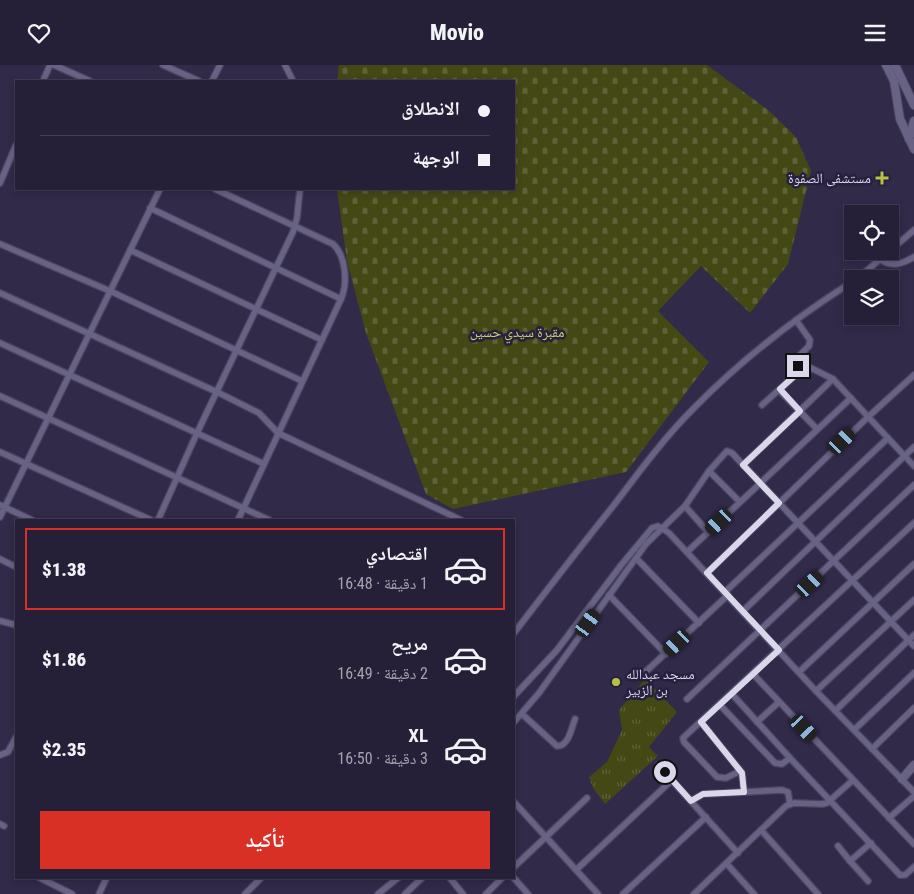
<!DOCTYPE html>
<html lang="ar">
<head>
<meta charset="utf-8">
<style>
	:root { --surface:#252037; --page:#2d283f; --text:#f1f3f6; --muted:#a3a3ad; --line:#423e52; --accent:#d93025 }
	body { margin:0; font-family:"Roboto Condensed","Noto Naskh Arabic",sans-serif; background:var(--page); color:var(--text); direction:rtl; height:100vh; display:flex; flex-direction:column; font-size:19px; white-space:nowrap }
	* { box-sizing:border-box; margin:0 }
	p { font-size:16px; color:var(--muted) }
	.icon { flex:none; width:28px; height:28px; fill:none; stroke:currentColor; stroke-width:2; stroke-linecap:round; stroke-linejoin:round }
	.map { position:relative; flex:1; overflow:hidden; direction:ltr }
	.panel { position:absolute; left:15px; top:454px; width:500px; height:360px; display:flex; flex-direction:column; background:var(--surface); border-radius:0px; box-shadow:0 2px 8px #0003,0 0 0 1px var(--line); direction:rtl }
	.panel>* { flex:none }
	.hud { position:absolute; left:15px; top:15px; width:500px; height:110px; border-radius:0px; box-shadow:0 2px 8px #0003,0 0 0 1px var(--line); direction:rtl; display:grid; align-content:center; height:110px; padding:0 25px; background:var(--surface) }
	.tools { position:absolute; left:844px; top:140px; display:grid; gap:10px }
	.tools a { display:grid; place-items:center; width:55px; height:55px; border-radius:0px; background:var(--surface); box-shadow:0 2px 8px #0003,0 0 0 1px var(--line); font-size:25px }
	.end { position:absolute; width:22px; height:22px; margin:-11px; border:6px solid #dad7eb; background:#111; box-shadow:0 0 0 2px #111 }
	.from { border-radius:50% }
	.car { position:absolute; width:15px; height:30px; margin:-15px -8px; border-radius:6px; box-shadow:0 0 4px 1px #0007; background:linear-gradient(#222 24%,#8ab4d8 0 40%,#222 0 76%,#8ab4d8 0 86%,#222 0) }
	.hud b { display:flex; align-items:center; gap:18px; height:48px; font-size:19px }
	.hud b+b { border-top:1px solid var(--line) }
	.hud i { width:12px; height:12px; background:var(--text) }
	ul { padding:9px 0 0; list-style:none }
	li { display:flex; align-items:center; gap:15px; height:82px; margin:0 10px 8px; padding:0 15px; border:2px solid transparent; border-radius:0px }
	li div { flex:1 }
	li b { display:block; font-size:19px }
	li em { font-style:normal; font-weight:800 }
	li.selected { border-color:var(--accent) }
	li>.icon { width:45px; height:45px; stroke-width:1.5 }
	.action { display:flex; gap:10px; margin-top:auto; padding:10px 25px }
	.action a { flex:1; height:58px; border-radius:0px; background:var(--accent); color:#fff; font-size:20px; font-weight:800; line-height:58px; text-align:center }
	header { display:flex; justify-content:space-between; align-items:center; height:65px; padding:0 25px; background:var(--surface); font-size:22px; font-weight:800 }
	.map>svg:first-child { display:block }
	.cemetery { fill:url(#cemetery-stones) }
	.park { fill:url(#park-tufts) }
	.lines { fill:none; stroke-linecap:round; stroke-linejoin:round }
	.minor-casing { stroke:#4b455f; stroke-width:8 }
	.tertiary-casing { stroke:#4b455f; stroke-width:10 }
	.minor { stroke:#686285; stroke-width:5.5 }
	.tertiary { stroke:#686285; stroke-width:8 }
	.route { stroke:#dad7eb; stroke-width:6 }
	.poi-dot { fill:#b8c147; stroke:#27203e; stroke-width:2 }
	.labels { text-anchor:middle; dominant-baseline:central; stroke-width:5; stroke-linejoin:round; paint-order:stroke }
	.poi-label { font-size:14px; fill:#dad7eb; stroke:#27203e; text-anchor:end }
	.park-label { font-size:14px; fill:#c9d26f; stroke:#27203e }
</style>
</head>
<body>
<header><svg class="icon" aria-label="menu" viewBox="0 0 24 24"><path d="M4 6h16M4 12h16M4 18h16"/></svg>Movio<svg class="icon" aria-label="heart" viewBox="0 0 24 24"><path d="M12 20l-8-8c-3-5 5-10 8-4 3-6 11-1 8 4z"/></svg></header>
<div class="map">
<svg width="914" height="829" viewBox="0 0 914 829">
	<defs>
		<pattern id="cemetery-stones" width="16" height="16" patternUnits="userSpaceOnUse" patternTransform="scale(1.25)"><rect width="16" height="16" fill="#444815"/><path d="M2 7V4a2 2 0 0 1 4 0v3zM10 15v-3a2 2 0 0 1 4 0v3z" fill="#5e6237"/></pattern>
		<pattern id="park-tufts" width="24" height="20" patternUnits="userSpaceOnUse" patternTransform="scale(1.25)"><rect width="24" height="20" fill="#444815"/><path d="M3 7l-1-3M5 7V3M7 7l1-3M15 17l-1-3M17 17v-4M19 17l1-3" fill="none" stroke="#5e6237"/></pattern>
	</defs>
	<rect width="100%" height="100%" fill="#312a49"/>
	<polygon class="cemetery" points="339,0 707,0 768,45 796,72 811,106 788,199 750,248 701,201 658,246 709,297 626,407 453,444 426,429 366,268 347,196 337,124 514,124 514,16 337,16"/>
	<polygon class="park" points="645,614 677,647 649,682 658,691 605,739 593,723 589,712 607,697 622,665 619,645"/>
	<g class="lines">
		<defs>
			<g id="minor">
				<polyline points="54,0 90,16"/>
				<polyline points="163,0 199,16"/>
				<polyline points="285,0 293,16"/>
				<polyline points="43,16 50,0"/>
				<polyline points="212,16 220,0"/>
				<polyline points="0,118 16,80"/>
				<path d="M 215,124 L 333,179 C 346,191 348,218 341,234 L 238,455"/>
				<polyline points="150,143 341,234"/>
				<polyline points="0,179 110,226 302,316"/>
				<polyline points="130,185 322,275"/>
				<path d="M 881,195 C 893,202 902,199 914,192"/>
				<polyline points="857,214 914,165"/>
				<polyline points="0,228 217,327 259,348 278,368 461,455"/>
				<polyline points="796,255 810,275 809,281 796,294 797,299 801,305"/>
				<polyline points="0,278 264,399"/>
				<polyline points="779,325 817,364"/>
				<polyline points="0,331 269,455"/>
				<polyline points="762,340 801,305 806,302 811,303 833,314 914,401"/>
				<polyline points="0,387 151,455"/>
				<polyline points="743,400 833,314"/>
				<polyline points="709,406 740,437"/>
				<polyline points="0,440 32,455"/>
				<polyline points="685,441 708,467"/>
				<polyline points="0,452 160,124"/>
				<polyline points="158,455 197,368 293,167 297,153 300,124"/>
				<polyline points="687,487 851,333"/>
				<polyline points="636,493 699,558"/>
				<polyline points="0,494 16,502"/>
				<polyline points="707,508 868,352 914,310"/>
				<polyline points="725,527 888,373"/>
				<polyline points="609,530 666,589"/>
				<polyline points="743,546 914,382"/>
				<polyline points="0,556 16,560"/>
				<path d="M 514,568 C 547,525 580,482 614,440 C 639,407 664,373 693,344 C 741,295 795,253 852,217"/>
				<polyline points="799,607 914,499"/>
				<polyline points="753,609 914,779"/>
				<polyline points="641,611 728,530"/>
				<polyline points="816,626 914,535"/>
				<polyline points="732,629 790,693 900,810 905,810 914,802"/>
				<polyline points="514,631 557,585 622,499 652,463 658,461 669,468 816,626 914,727"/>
				<polyline points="687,634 914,420"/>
				<polyline points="720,640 775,698 782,699 790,693"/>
				<polyline points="836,645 914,570"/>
				<path d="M 522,649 L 557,681 C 569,681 571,664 575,654"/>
				<polyline points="514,657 539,628 646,479 685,441 709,406 727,386 732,388 914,581"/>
				<polyline points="701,657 742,708 744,727"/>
				<polyline points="757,657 779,637"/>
				<polyline points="854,665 914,608"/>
				<polyline points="872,684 914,643"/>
				<polyline points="0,690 8,687 16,672"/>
				<polyline points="658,700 738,788"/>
				<polyline points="740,706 726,713 717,712 684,677 683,673 914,458"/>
				<polyline points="691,736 703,729 782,725 788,727 790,739"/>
				<polyline points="514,737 598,829"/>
				<polyline points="889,753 914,731"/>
				<polyline points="0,759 4,761"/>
				<polyline points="761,765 818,829"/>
				<polyline points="838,781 850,796 871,778"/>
				<polyline points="850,796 868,816"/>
				<polyline points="727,799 754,829"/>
				<polyline points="514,802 587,733"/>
				<polyline points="576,805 672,715"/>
				<polyline points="38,812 72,829"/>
				<polyline points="449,812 463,829"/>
				<polyline points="513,812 528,829"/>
				<polyline points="99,829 107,812"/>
				<polyline points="245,829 262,812"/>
				<polyline points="378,829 399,812"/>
				<polyline points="405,829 423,812"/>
				<polyline points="486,829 503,812"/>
				<polyline points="623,829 706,752"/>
				<polyline points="694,829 786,741 794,738 822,739 827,738 853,715"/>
			</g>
			<g id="tertiary">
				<polyline points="886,0 894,16 900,54 914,84"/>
				<polyline points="895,0 914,40"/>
				<polyline points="909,74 914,56"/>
				<polyline points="902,714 914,700"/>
			</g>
		</defs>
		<use href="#minor" class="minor-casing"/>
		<use href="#tertiary" class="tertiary-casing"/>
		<use href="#minor" class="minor"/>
		<use href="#tertiary" class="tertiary"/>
	</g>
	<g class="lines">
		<polyline class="route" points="665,707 691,736 703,729 744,727 742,708 701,657 779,585 707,508 779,438 743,400 800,346 780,324 801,305 798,301"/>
	</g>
	<g class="poi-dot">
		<path d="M879.5 105.5h5v5h5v5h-5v5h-5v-5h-5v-5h5z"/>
		<circle cx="616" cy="617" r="5"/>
	</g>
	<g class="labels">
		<g class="poi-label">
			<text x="871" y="113">مستشفى الصفوة</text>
			<text x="626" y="609" text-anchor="start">مسجد عبدالله<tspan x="626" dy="16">بن الزبير</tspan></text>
		</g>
		<g class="park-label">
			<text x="517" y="267">مقبرة سيدي حسين</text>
		</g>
	</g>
</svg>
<div class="tools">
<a><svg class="icon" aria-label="locate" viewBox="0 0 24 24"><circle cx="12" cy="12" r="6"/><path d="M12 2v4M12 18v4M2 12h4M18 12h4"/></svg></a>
<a><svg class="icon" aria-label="layers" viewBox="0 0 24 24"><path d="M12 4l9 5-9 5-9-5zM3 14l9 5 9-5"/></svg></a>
</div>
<i class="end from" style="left:665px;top:707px"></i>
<i class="end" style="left:798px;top:301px"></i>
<i class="car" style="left:842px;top:376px;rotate:46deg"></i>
<i class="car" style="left:719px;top:457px;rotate:227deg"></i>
<i class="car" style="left:810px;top:519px;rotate:47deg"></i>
<i class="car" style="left:588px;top:558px;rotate:36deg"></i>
<i class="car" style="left:677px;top:578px;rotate:227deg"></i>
<i class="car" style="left:804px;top:663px;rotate:137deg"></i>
<div class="hud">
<b><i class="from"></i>الانطلاق</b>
<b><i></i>الوجهة</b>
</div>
<section class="panel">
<ul>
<li class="selected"><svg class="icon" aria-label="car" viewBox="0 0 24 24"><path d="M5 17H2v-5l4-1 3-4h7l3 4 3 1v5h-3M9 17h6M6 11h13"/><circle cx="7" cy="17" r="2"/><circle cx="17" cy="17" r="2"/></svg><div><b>اقتصادي</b><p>1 دقيقة · 16:48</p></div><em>$1.38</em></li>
<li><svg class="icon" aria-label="car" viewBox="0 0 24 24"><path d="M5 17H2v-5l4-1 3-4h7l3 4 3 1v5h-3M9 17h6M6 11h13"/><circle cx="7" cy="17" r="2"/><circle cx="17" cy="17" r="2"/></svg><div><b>مريح</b><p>2 دقيقة · 16:49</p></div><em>$1.86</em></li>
<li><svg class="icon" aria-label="car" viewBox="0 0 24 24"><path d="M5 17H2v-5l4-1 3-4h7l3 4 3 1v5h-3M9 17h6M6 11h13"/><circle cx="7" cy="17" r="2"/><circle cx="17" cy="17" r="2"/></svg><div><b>XL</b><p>3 دقيقة · 16:50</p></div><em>$2.35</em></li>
</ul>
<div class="action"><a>تأكيد</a></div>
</section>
</div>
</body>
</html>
